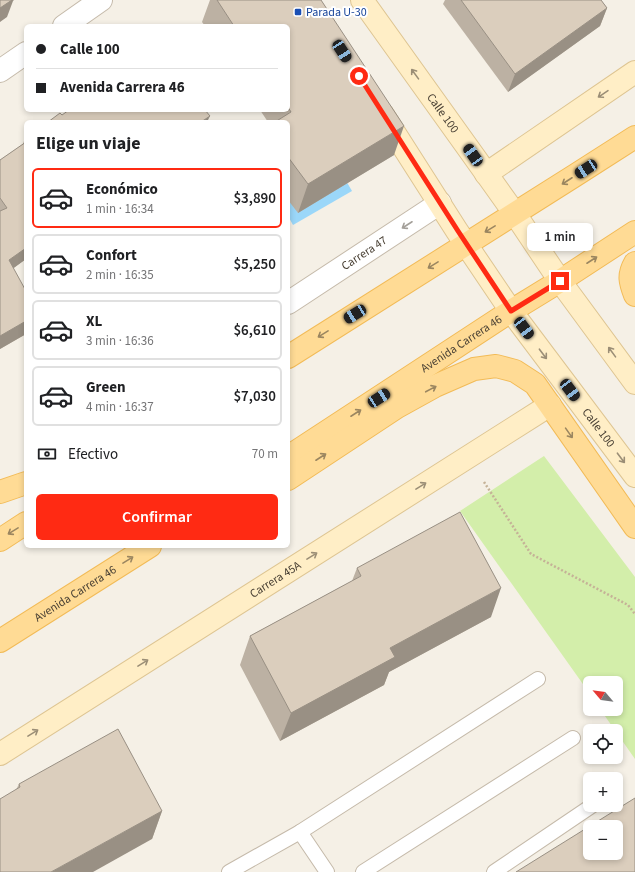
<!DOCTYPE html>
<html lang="es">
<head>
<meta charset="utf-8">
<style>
	:root { --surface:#fff; --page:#f2f2f2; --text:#202124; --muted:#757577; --line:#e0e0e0; --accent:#ff2a13 }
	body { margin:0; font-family:"Source Sans 3",sans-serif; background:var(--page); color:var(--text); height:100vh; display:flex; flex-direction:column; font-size:15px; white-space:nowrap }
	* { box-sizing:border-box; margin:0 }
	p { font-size:13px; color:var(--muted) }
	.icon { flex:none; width:22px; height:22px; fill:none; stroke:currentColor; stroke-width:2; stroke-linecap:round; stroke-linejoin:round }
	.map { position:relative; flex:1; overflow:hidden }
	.sheet { position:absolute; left:24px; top:120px; width:266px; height:428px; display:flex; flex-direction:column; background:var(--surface); border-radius:6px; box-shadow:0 2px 6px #0003 }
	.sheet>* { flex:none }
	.top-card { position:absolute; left:24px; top:24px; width:266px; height:88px; border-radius:6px; box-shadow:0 2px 6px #0003; display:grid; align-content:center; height:88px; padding:0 12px; background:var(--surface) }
	.needle { width:26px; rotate:299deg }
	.controls { position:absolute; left:583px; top:676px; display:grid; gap:8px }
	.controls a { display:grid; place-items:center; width:40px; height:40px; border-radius:6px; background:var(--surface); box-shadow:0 2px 6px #0003; font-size:20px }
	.end { position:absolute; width:18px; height:18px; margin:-9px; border:5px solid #ff2a13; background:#fff; box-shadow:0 0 0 2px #fff }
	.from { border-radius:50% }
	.bubble { position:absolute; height:28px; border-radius:6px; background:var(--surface); box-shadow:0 2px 6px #0003; font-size:13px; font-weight:600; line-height:28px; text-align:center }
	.car { position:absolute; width:12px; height:24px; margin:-12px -6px; border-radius:5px; box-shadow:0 0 3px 1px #0007; background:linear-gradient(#222 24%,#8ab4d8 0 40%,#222 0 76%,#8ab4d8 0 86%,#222 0) }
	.top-card b { display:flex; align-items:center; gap:14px; height:38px; font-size:15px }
	.top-card b+b { border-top:1px solid var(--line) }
	.top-card i { width:10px; height:10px; background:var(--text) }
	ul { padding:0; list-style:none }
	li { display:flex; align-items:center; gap:12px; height:60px; margin:0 8px 6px; padding:0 4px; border:2px solid var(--line); border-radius:6px }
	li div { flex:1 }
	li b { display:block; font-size:15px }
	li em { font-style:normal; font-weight:600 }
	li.on { border-color:var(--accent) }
	li>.icon { width:36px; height:36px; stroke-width:1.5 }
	h2 { padding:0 12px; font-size:18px; line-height:48px }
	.pay { display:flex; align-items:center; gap:10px; height:44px; padding:0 12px; font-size:15px }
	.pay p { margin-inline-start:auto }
	.action { display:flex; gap:8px; margin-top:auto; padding:8px 12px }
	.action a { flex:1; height:46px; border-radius:6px; background:var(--accent); color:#fff; font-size:16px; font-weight:600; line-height:46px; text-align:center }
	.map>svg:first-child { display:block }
	.green { fill:#d3eeaa }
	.water { fill:#9bd7f9 }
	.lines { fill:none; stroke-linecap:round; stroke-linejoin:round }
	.lane-casing { stroke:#c5baaa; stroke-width:16 }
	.street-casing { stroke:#c5baaa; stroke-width:24 }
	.secondary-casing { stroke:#dec592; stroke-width:24 }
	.primary-casing { stroke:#f2bb57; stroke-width:24 }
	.path { stroke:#c5b297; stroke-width:2.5; stroke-dasharray:2 2; stroke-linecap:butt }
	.lane { stroke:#fff; stroke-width:14 }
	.street { stroke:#fff; stroke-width:22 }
	.secondary { stroke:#ffeec6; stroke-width:22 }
	.primary { stroke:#ffdb95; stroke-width:22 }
	.wall { fill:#bcb1a3 }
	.shaded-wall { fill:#999084 }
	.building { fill:#dbcebd; stroke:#999084; fill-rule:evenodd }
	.oneway { stroke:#9b8e76 }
	.oneway2 { stroke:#9b8660 }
	.oneway3 { stroke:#a4a09a }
	.route { stroke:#ff2a13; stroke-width:5 }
	.transit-dot { fill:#1a4fb4; stroke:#fff; stroke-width:1.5 }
	.labels { text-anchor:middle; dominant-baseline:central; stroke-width:4; stroke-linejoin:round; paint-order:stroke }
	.transit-label { font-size:12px; fill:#164399; stroke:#fff; text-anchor:start }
	.street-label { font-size:12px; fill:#494034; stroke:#fff }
</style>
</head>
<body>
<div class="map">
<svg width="635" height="872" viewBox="0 0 635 872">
	<rect width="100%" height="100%" fill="#f5f0e6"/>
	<polygon class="green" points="544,456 635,577 635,759 600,709 616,709 616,683 590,683 590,694 460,511"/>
	<polygon class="water" points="342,174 352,191 293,225 288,216 288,204"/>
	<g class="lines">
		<defs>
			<g id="lane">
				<polyline points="300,832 327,872"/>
				<polyline points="229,872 300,832 538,679"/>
				<polyline points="363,872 573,738"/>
				<polyline points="494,872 593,805"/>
			</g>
			<g id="street">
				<polyline points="64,26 101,0"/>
				<polyline points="0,71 26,53"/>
				<path id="s1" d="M 288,303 L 440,203"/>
			</g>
			<g id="secondary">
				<path id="s2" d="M 362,0 L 473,155 L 515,214 L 560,281 L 635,383"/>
				<path id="s3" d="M 383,115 L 457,231 L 511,311 L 635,476"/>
				<polyline points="486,174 635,72"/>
				<path id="s4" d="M 0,754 L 550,405"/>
			</g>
			<g id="primary">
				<path d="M 635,263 C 628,275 630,282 635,295"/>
				<path d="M 288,357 C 404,283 520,211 635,137"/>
				<path id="s5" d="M 288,457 L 511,311 L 560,281 L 635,232"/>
				<polyline points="288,479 397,407 435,386 474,369 496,366 515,371 535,384 635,527"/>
				<polyline points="0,492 26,483"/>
				<polyline points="0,540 26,523"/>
				<path id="s6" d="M 0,641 L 150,546"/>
			</g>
		</defs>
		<use href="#lane" class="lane-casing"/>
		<use href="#street" class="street-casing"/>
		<use href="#secondary" class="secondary-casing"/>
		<use href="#primary" class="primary-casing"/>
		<polyline class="path" points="484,482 531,554 628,605 635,614"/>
		<use href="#lane" class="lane"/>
		<use href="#street" class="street"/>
		<use href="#secondary" class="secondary"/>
		<use href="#primary" class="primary"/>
	</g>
	<g class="wall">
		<polygon points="210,0 321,0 394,155 298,213 288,200 288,122 268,122 260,110 288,110 288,26 205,26 202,22"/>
		<polygon points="445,0 601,0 607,8 600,26 508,92 443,4"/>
		<polygon points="25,138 26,138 26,259 13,268 26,334 0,349 0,160 23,144"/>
		<polygon points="357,568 491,617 389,672 384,685 280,741 240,665 250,636 352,581"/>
		<polygon points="19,784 162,811 152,839 16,790"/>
	</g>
	<g class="shaded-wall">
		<polygon points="5,0 14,0 13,1 7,17 0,22 0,8"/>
		<polygon points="607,8 600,26 508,92 515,74"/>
		<polygon points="210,116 207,122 201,122"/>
		<polygon points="404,126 394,155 298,213 308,184"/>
		<polygon points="26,248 26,259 3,276 9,260"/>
		<polygon points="26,321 26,334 0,349 0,336"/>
		<polygon points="501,588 491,617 389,672 384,685 280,741 291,713 390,648"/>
		<polygon points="162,811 152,839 93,872 51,872"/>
	</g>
	<g class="building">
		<polygon points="0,0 12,0 0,8"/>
		<polygon points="217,0 321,0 404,126 308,184 288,157 288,122 275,122 291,112 288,107 288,26 234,26"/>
		<polygon points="461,0 601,0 607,8 515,74"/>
		<polygon points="69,110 205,110 210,116 201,122 48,122 60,113 62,115"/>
		<polygon points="26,142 26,248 9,260 26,291 26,321 0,336 0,211 7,208 0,198 0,160"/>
		<polygon points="460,512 501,588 390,648 395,657 291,713 250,636 361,576 357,568"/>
		<polygon points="118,729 162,811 51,872 0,872 0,799 20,787 19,784"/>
		<path d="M 635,798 L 635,872 L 516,872 ZM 590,827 L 616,827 L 616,853 L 590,853 Z"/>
	</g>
	<defs><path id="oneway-shaft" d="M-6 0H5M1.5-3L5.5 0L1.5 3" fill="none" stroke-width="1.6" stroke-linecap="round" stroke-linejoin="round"/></defs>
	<g class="oneway">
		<use href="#oneway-shaft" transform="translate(415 74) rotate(-126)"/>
		<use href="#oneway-shaft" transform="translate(603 94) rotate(146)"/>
		<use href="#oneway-shaft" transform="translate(612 352) rotate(-126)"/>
		<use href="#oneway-shaft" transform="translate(543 354) rotate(53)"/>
		<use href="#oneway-shaft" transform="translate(621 458) rotate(53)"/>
		<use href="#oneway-shaft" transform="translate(421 486) rotate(-32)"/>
		<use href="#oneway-shaft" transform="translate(312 556) rotate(-32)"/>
		<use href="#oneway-shaft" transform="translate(143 663) rotate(-32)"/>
		<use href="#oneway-shaft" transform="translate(33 733) rotate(-32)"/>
	</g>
	<g class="oneway2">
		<use href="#oneway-shaft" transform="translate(567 181) rotate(147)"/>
		<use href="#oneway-shaft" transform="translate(490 229) rotate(149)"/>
		<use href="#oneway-shaft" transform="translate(592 260) rotate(-33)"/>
		<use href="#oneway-shaft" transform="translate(433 265) rotate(148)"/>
		<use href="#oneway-shaft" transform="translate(323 334) rotate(148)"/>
		<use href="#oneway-shaft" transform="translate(431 389) rotate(-28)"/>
		<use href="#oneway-shaft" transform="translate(356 413) rotate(-33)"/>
		<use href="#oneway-shaft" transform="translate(569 433) rotate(55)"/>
		<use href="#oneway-shaft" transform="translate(321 457) rotate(-33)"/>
		<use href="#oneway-shaft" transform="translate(13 531) rotate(148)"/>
		<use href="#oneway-shaft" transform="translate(128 560) rotate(-32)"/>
	</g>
	<use class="oneway3" href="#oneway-shaft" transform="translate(407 225) rotate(147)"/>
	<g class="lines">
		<polyline class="route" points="359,76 458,231 511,311 560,281"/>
	</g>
	<rect class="transit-dot" x="294" y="8" width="8" height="8" rx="2"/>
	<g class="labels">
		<g class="transit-label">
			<text x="306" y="12">Parada U-30</text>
		</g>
		<g class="street-label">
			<text stroke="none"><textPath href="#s2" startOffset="139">Calle 100</textPath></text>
			<text stroke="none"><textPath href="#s1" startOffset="91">Carrera 47</textPath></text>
			<text stroke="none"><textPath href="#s5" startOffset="207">Avenida Carrera 46</textPath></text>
			<text stroke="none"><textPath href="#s3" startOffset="380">Calle 100</textPath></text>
			<text stroke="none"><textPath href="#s4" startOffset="326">Carrera 45A</textPath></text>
			<text stroke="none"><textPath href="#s6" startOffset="89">Avenida Carrera 46</textPath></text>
		</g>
	</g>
</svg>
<div class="controls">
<a><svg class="needle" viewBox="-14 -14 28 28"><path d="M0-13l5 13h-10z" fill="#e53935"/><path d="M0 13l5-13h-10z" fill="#757577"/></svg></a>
<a><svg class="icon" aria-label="locate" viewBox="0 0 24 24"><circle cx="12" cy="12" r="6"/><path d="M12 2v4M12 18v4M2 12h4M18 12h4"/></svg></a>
<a>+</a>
<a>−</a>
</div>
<i class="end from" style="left:359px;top:76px"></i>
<i class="end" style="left:560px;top:281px"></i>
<div class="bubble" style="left:527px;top:223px;width:66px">1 min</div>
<i class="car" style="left:342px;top:51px;rotate:147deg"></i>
<i class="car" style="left:473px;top:155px;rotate:325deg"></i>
<i class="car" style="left:586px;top:169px;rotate:237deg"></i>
<i class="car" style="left:355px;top:314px;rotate:238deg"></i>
<i class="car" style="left:524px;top:328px;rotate:143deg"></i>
<i class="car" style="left:570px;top:390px;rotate:143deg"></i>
<i class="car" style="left:379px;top:398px;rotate:57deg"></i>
<div class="top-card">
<b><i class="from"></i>Calle 100</b>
<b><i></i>Avenida Carrera 46</b>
</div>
<section class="sheet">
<h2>Elige un viaje</h2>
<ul>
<li class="on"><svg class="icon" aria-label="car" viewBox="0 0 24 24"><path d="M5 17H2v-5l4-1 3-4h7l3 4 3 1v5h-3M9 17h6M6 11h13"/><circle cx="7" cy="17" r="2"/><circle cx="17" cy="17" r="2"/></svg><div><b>Económico</b><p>1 min · 16:34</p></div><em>$3,890</em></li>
<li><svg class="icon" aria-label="car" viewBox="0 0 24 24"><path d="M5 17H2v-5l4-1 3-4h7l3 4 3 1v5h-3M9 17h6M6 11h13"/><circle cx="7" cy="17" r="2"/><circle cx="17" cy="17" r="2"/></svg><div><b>Confort</b><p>2 min · 16:35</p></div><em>$5,250</em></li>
<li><svg class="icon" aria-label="car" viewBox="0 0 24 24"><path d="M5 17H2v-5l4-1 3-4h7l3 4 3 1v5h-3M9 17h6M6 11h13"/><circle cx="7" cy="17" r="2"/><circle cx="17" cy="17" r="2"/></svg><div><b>XL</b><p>3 min · 16:36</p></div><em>$6,610</em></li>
<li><svg class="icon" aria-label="car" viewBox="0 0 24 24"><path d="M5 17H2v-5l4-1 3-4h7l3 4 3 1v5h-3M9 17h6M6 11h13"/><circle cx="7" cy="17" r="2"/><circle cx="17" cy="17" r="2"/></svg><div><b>Green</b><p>4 min · 16:37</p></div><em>$7,030</em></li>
</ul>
<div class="pay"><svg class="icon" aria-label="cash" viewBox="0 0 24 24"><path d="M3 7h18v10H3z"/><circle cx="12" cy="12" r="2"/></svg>Efectivo<p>70 m</p></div>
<div class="action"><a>Confirmar</a></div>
</section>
</div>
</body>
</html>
